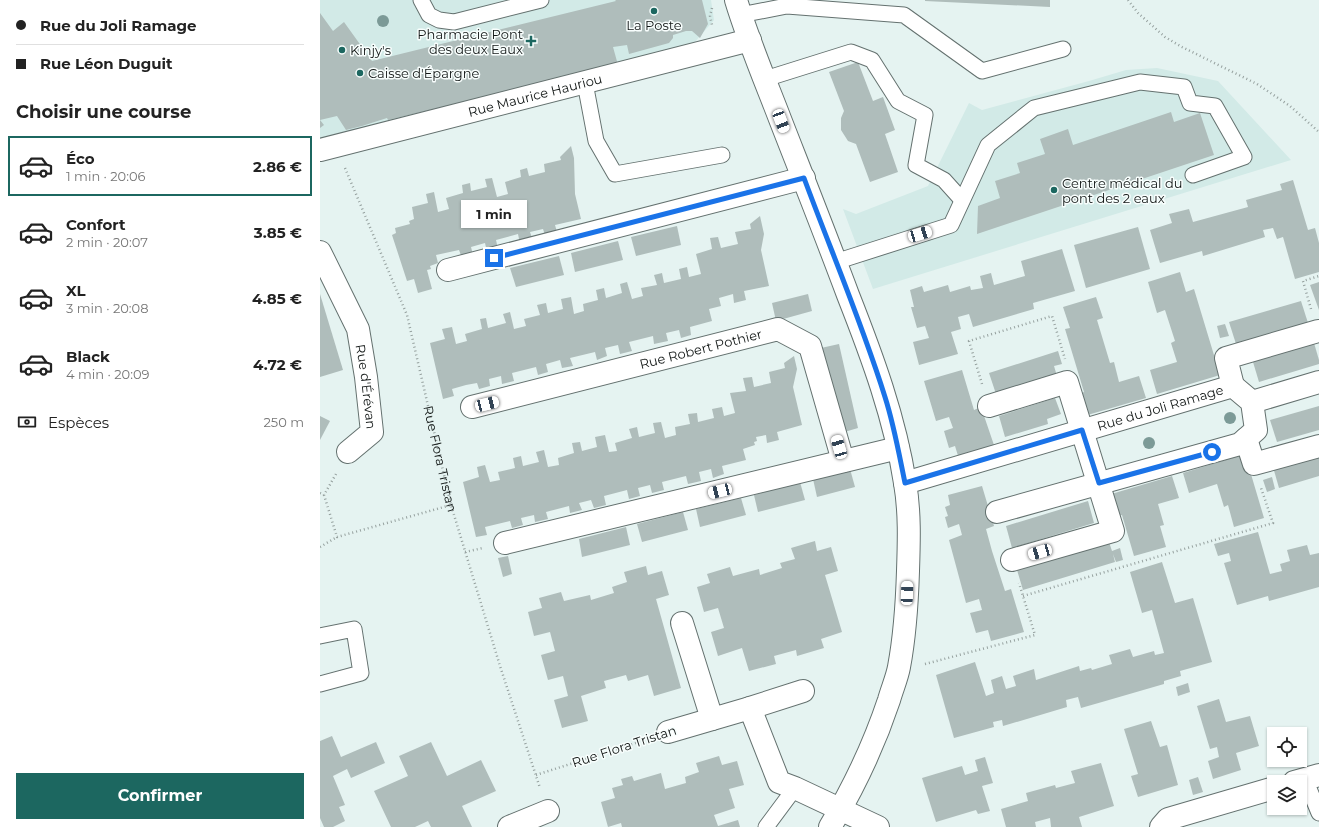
<!DOCTYPE html>
<html lang="fr">
<head>
<meta charset="utf-8">
<style>
	:root { --surface:#fff; --page:#f2f2f2; --text:#222; --muted:#767676; --line:#e0e0e0; --accent:#1c6760 }
	body { margin:0; font-family:Montserrat,sans-serif; background:var(--page); color:var(--text); height:100vh; display:flex; flex-direction:column; font-size:15px; white-space:nowrap }
	* { box-sizing:border-box; margin:0 }
	p { font-size:13px; color:var(--muted) }
	.icon { flex:none; width:22px; height:22px; fill:none; stroke:currentColor; stroke-width:2; stroke-linecap:round; stroke-linejoin:round }
	.map { position:relative; flex:1; overflow:hidden }
	.details { display:flex; flex-direction:column; background:var(--surface); width:320px }
	.details>* { flex:none }
	.banner { display:grid; align-content:center; height:88px; padding:0 16px; background:var(--surface) }
	.controls { position:absolute; left:947px; top:727px; display:grid; gap:8px }
	.controls a { display:grid; place-items:center; width:40px; height:40px; border-radius:0px; background:var(--surface); box-shadow:0 1px 3px #0004; font-size:20px }
	.end { position:absolute; width:18px; height:18px; margin:-9px; border:5px solid #1a73e8; background:#fff; box-shadow:0 0 0 2px #fff }
	.from { border-radius:50% }
	.bubble { position:absolute; height:28px; border-radius:0px; background:var(--surface); box-shadow:0 1px 3px #0004; font-size:13px; font-weight:700; line-height:28px; text-align:center }
	.car { position:absolute; width:12px; height:24px; margin:-12px -6px; border-radius:5px; box-shadow:0 0 3px 1px #0007; background:linear-gradient(#fff 24%,#345 0 40%,#fff 0 76%,#345 0 86%,#fff 0) }
	.banner b { display:flex; align-items:center; gap:14px; height:38px; font-size:15px }
	.banner b+b { border-top:1px solid var(--line) }
	.banner i { width:10px; height:10px; background:var(--text) }
	ul { padding:0; list-style:none }
	li { display:flex; align-items:center; gap:12px; height:60px; margin:0 8px 6px; padding:0 8px; border:2px solid transparent; border-radius:0px }
	li div { flex:1 }
	li b { display:block; font-size:15px }
	li em { font-style:normal; font-weight:700 }
	li.on { border-color:var(--accent) }
	li>.icon { width:36px; height:36px; stroke-width:1.5 }
	h2 { padding:0 16px; font-size:18px; line-height:48px }
	.pay { display:flex; align-items:center; gap:10px; height:44px; padding:0 16px; font-size:15px }
	.pay p { margin-inline-start:auto }
	.primary-button { display:flex; gap:8px; margin-top:auto; padding:8px 16px }
	.primary-button a { flex:1; height:46px; border-radius:0px; background:var(--accent); color:#fff; font-size:16px; font-weight:700; line-height:46px; text-align:center }
	main { display:flex; flex:1; min-height:0 }
	.map>svg:first-child { display:block }
	.built { fill:#d2eae7 }
	.building { fill:#afbdbb }
	.lines { fill:none; stroke-linecap:round; stroke-linejoin:round }
	.service-casing { stroke:#64716f; stroke-width:17 }
	.minor-casing { stroke:#64716f; stroke-width:24 }
	.tertiary-casing { stroke:#64716f; stroke-width:24 }
	.path { stroke:#96a19f; stroke-width:2.5; stroke-dasharray:1 3; stroke-linecap:butt }
	.service { stroke:#fff; stroke-width:15 }
	.minor { stroke:#fff; stroke-width:22 }
	.tertiary { stroke:#fff; stroke-width:22 }
	.tree { fill:#7c9a97 }
	.route { stroke:#1a73e8; stroke-width:5 }
	.poi-dot { fill:#1c6760; stroke:#f8fefd; stroke-width:1.5 }
	.labels { text-anchor:middle; dominant-baseline:central; stroke-width:3; stroke-linejoin:round; paint-order:stroke }
	.poi-label { font-size:13px; fill:#111615; stroke:#f8fefd; text-anchor:start }
	.street-label { font-size:13px; fill:#111615; stroke:#f8fefd }
</style>
</head>
<body>
<main>
<section class="details">
<div class="banner">
<b><i class="from"></i>Rue du Joli Ramage</b>
<b><i></i>Rue Léon Duguit</b>
</div>
<h2>Choisir une course</h2>
<ul>
<li class="on"><svg class="icon" aria-label="car" viewBox="0 0 24 24"><path d="M5 17H2v-5l4-1 3-4h7l3 4 3 1v5h-3M9 17h6M6 11h13"/><circle cx="7" cy="17" r="2"/><circle cx="17" cy="17" r="2"/></svg><div><b>Éco</b><p>1 min · 20:06</p></div><em>2.86 €</em></li>
<li><svg class="icon" aria-label="car" viewBox="0 0 24 24"><path d="M5 17H2v-5l4-1 3-4h7l3 4 3 1v5h-3M9 17h6M6 11h13"/><circle cx="7" cy="17" r="2"/><circle cx="17" cy="17" r="2"/></svg><div><b>Confort</b><p>2 min · 20:07</p></div><em>3.85 €</em></li>
<li><svg class="icon" aria-label="car" viewBox="0 0 24 24"><path d="M5 17H2v-5l4-1 3-4h7l3 4 3 1v5h-3M9 17h6M6 11h13"/><circle cx="7" cy="17" r="2"/><circle cx="17" cy="17" r="2"/></svg><div><b>XL</b><p>3 min · 20:08</p></div><em>4.85 €</em></li>
<li><svg class="icon" aria-label="car" viewBox="0 0 24 24"><path d="M5 17H2v-5l4-1 3-4h7l3 4 3 1v5h-3M9 17h6M6 11h13"/><circle cx="7" cy="17" r="2"/><circle cx="17" cy="17" r="2"/></svg><div><b>Black</b><p>4 min · 20:09</p></div><em>4.72 €</em></li>
</ul>
<div class="pay"><svg class="icon" aria-label="cash" viewBox="0 0 24 24"><path d="M3 7h18v10H3z"/><circle cx="12" cy="12" r="2"/></svg>Espèces<p>250 m</p></div>
<div class="primary-button"><a>Confirmer</a></div>
</section>
<div class="map">
<svg width="999" height="827" viewBox="0 0 999 827">
	<rect width="100%" height="100%" fill="#e5f3f1"/>
	<g class="built">
		<polygon points="0,0 391,0 394,20 368,50 0,143"/>
		<polygon points="837,68 898,81 971,160 553,289 523,209 536,214 608,186 649,103 662,110 769,81 806,70"/>
	</g>
	<g class="building">
		<polygon points="295,0 382,0 388,24 380,38 372,31 366,31 353,35 353,38 349,43 309,54 307,45 293,47 298,65 68,120 67,118 42,126 26,130 17,116 0,120 4,125 0,128 0,13 13,31 24,22 52,61 296,1"/>
		<polygon points="605,0 730,0 730,7 605,1"/>
		<polygon points="538,62 553,101 563,97 575,130 565,134 578,172 550,182 536,144 528,141 521,130 521,118 524,111 509,72"/>
		<polygon points="851,112 854,122 880,113 894,155 657,234 658,206 680,198 675,181 700,173 697,163 725,154 720,139 748,129 753,145"/>
		<polygon points="251,146 254,158 255,194 261,219 235,225 237,232 225,235 223,229 210,232 213,241 200,244 198,234 176,240 178,249 167,252 165,243 151,247 153,255 142,258 139,250 116,255 118,263 110,266 111,269 107,270 112,289 98,293 94,279 87,281 72,235 76,233 75,228 90,224 89,221 94,219 92,207 108,203 106,194 114,192 118,212 129,209 126,198 143,193 142,185 150,183 151,191 167,187 165,179 172,178 177,197 188,194 185,182 201,177 200,170 207,168 209,176 225,172 224,164 241,160 240,157"/>
		<polygon points="973,180 988,230 995,228 999,243 999,272 975,279 963,237 957,239 953,228 943,230 945,237 883,256 882,251 840,263 830,230 852,223 849,214 869,209 873,222 928,207 926,200 962,190 960,184"/>
		<polygon points="440,216 444,234 441,250 449,286 424,291 426,300 414,303 413,294 399,298 401,306 389,309 392,321 370,327 371,335 361,338 359,330 346,333 348,341 334,344 333,336 309,342 312,351 300,354 298,345 285,348 287,356 277,360 275,352 250,358 253,366 242,368 240,360 226,364 228,372 218,375 216,367 192,373 194,381 182,384 181,376 169,379 170,386 159,389 157,383 146,385 132,389 134,396 123,399 110,343 125,339 122,329 132,327 136,344 147,341 145,334 162,329 160,319 166,318 168,328 186,323 183,314 190,312 194,329 206,326 204,319 220,315 217,305 226,303 228,313 243,309 241,299 251,297 254,314 264,311 263,304 278,300 276,290 284,288 286,298 302,293 300,284 307,282 312,299 323,296 321,288 337,285 334,275 342,273 344,283 361,279 359,269 367,267 369,277 381,274 376,254 392,249 390,238 398,237 401,248 418,244 415,232 431,229 430,224"/>
		<polygon points="357,226 361,245 316,256 311,237"/>
		<polygon points="818,227 830,269 766,288 754,245"/>
		<polygon points="298,241 303,260 255,272 251,253"/>
		<polygon points="742,249 755,291 713,303 714,309 653,327 649,314 638,317 641,329 631,332 638,354 599,365 593,342 609,338 605,326 597,328 591,307 594,307 590,290 602,286 604,292 628,285 630,292 650,286 651,290 663,288 660,276 671,273 674,285 705,276 701,261"/>
		<polygon points="239,256 244,275 196,287 190,268"/>
		<polygon points="860,272 866,292 874,289 900,375 837,394 830,370 857,362 851,343 855,341 845,310 837,313 828,282"/>
		<polygon points="999,282 999,310 990,285"/>
		<polygon points="0,294 23,370 0,377"/>
		<polygon points="488,294 492,311 456,321 452,303"/>
		<polygon points="776,297 783,318 777,320 790,363 794,362 799,382 819,376 826,398 764,416 757,395 764,392 745,329 750,328 743,307"/>
		<polygon points="981,301 988,323 916,344 909,322"/>
		<polygon points="905,324 909,336 900,338 897,326"/>
		<polygon points="994,343 999,360 999,364 939,382 933,362"/>
		<polygon points="519,344 538,428 521,433 501,348"/>
		<polygon points="738,351 742,364 734,366 737,376 676,394 669,373"/>
		<polygon points="474,356 477,369 473,387 482,425 457,432 459,440 447,443 446,435 436,437 437,441 434,442 435,445 423,449 426,460 402,466 404,474 393,478 391,469 379,472 381,481 368,484 366,476 342,482 344,490 332,493 330,485 318,488 320,496 309,499 307,490 284,496 286,505 274,508 271,500 259,503 262,510 250,513 249,506 226,512 228,519 215,522 214,515 201,518 203,525 192,528 190,521 165,527 167,535 156,537 143,482 159,477 157,467 165,465 170,482 180,480 178,472 195,468 193,458 201,456 203,466 219,462 216,452 224,450 228,467 239,465 238,458 254,453 252,443 260,442 262,451 277,447 275,437 285,435 289,452 297,451 295,443 312,438 309,429 317,427 319,437 335,433 333,423 341,422 345,438 356,435 355,427 370,424 368,414 377,413 378,422 394,418 392,409 402,407 404,416 415,413 410,393 426,391 423,378 432,377 434,387 451,383 449,372 465,368 464,363"/>
		<polygon points="642,370 654,410 661,407 675,448 639,459 635,446 629,448 624,431 633,428 629,417 616,421 604,381"/>
		<polygon points="735,398 741,414 727,419 728,424 685,437 679,416"/>
		<polygon points="999,406 999,430 957,442 950,420"/>
		<polygon points="0,416 10,421 0,440"/>
		<polygon points="999,452 999,476 959,488 953,467"/>
		<polygon points="925,454 944,518 914,527 908,505 904,507 897,484 869,493 863,473"/>
		<polygon points="530,469 535,487 497,497 493,479"/>
		<polygon points="852,476 859,498 838,504 844,525 840,526 846,547 814,556 802,515 794,517 788,495"/>
		<polygon points="952,477 955,489 947,492 943,480"/>
		<polygon points="480,482 485,500 438,512 434,495"/>
		<polygon points="662,486 674,526 666,529 672,551 685,591 691,589 704,632 671,641 668,630 656,633 650,613 662,610 659,599 646,603 629,540 642,535 639,524 628,528 625,517 628,516 625,507 630,505 628,495"/>
		<polygon points="421,498 426,515 380,527 376,509"/>
		<polygon points="768,501 774,523 692,548 686,526"/>
		<polygon points="363,512 368,530 322,542 317,524"/>
		<polygon points="306,527 310,545 262,557 259,539"/>
		<polygon points="938,532 950,574 962,571 960,564 970,561 967,550 987,545 990,555 999,553 999,587 949,601 948,596 917,605 904,563 911,561 909,553 898,556 894,544"/>
		<polygon points="495,541 497,551 511,547 518,571 505,575 522,632 501,639 504,648 477,656 476,650 454,656 456,664 429,671 422,648 398,656 391,632 404,628 398,608 384,612 377,587 390,583 387,574 410,567 413,576 439,569 440,575 462,568 460,563 475,559 471,548"/>
		<polygon points="789,542 792,551 800,548 803,560 796,562 793,554 795,562 703,590 697,570"/>
		<polygon points="188,556 192,574 183,577 178,558"/>
		<polygon points="842,562 855,603 873,598 892,662 860,671 861,676 844,681 844,684 782,702 761,708 758,697 746,700 747,707 683,726 682,720 673,722 674,727 634,738 616,675 655,662 666,696 674,693 671,680 682,676 686,689 696,686 693,676 714,669 716,680 759,666 760,671 771,668 772,670 792,664 789,655 810,649 813,657 834,651 835,655 844,653 832,610 822,613 810,572"/>
		<polygon points="326,566 328,575 342,571 349,595 336,599 361,688 334,696 328,675 308,681 306,675 284,681 286,688 261,696 268,721 242,728 234,700 248,696 243,676 228,680 221,655 235,651 230,632 214,636 208,612 222,608 219,598 241,592 244,601 270,595 271,600 294,593 292,587 307,582 304,572"/>
		<polygon points="868,683 870,692 858,696 856,687"/>
		<polygon points="899,699 906,722 930,716 939,746 916,753 921,770 893,779 888,761 899,757 897,747 890,749 877,706"/>
		<polygon points="831,721 840,747 847,745 858,785 818,797 811,776 818,774 804,729"/>
		<polygon points="12,736 21,757 56,742 65,763 31,778 27,769 13,776 25,805 19,807 25,821 13,827 4,827 0,818 0,741"/>
		<polygon points="111,742 127,776 161,760 176,791 142,806 152,827 111,827 108,821 95,827 71,827 54,791 88,776 79,756"/>
		<polygon points="399,756 402,765 417,761 424,785 409,789 415,808 394,815 398,826 418,820 420,827 302,827 301,823 288,827 281,802 295,798 292,788 303,785 301,779 312,776 314,781 341,773 345,789 366,783 365,777 379,772 376,763"/>
		<polygon points="665,757 673,783 662,786 670,811 658,814 656,810 616,822 602,778 642,766 645,775 658,771 655,760"/>
		<polygon points="781,763 794,806 759,817 762,827 731,827 730,818 715,822 716,827 686,827 681,809 708,801 706,793 735,785 736,788 755,783 751,771"/>
		<polygon points="878,777 883,792 873,795 869,780"/>
	</g>
	<g class="lines">
		<defs>
			<g id="service">
				<polyline points="101,0 109,15 119,20 134,22 221,0"/>
				<polyline points="420,15 467,6 584,15 662,71 743,49"/>
				<polyline points="445,79 531,52 552,60 578,101 605,115 596,165 624,180 642,200"/>
				<polyline points="265,83 276,141 295,174 402,155"/>
				<polyline points="515,262 631,225 668,145 714,108 820,82 864,87 870,103 895,106 924,157 873,175"/>
				<polyline points="0,636 34,629 41,673 0,684"/>
				<polyline points="985,779 999,813"/>
				<polyline points="446,827 475,788"/>
			</g>
			<g id="minor">
				<path id="s2" d="M 0,150 L 430,40"/>
				<path id="s3" d="M 0,252 L 38,329 L 46,377 L 52,432 L 28,452"/>
				<polyline points="128,270 484,178"/>
				<polyline points="913,386 906,358 998,331"/>
				<polyline points="932,402 999,382"/>
				<polyline points="669,406 747,382 793,531 692,560"/>
				<path id="s4" d="M 152,407 L 458,329 L 490,346 L 523,461"/>
				<polyline points="926,439 934,464 999,446"/>
				<path id="s5" d="M 585,483 L 913,386 L 932,402 L 936,430 L 920,444 L 677,512"/>
				<polyline points="185,543 578,448"/>
				<polyline points="362,623 392,719"/>
				<polyline points="430,708 483,691"/>
				<polyline points="348,732 430,708 459,782 475,788 558,827"/>
				<polyline points="974,782 999,775"/>
				<polyline points="189,827 228,811"/>
				<polyline points="841,827 848,819 954,788"/>
			</g>
			<path id="tertiary" d="M 416,0 C 428,40 445,80 460,119 C 483,178 506,236 528,295 C 552,356 575,418 585,483 C 590,512 589,542 588,571 C 587,603 585,635 579,667 C 577,678 572,689 569,700 C 554,745 534,787 510,827"/>
		</defs>
		<use href="#service" class="service-casing"/>
		<use href="#minor" class="minor-casing"/>
		<use href="#tertiary" class="tertiary-casing"/>
		<g class="path">
			<polyline points="808,0 818,13 845,37 862,47 937,84 970,106 999,132"/>
			<polyline points="392,8 390,16 392,25"/>
			<path id="s1" d="M 25,168 L 87,315 L 131,505 L 180,666 L 220,788"/>
			<polyline points="991,309 983,281 999,276"/>
			<polyline points="662,384 649,341 732,316 745,359"/>
			<polyline points="16,474 4,495 17,537 131,505"/>
			<polyline points="0,493 4,495"/>
			<polyline points="0,547 17,537"/>
			<polyline points="145,552 163,548"/>
			<polyline points="703,596 953,523 941,488"/>
			<polyline points="605,664 715,635 699,583"/>
			<polyline points="216,775 325,740"/>
		</g>
		<use href="#service" class="service"/>
		<use href="#minor" class="minor"/>
		<use href="#tertiary" class="tertiary"/>
	</g>
	<g class="tree">
		<circle cx="63" cy="21" r="6"/>
		<circle cx="910" cy="418" r="6"/>
		<circle cx="829" cy="443" r="6"/>
	</g>
	<g class="lines">
		<path class="route" d="M 174,258 L 484,178 C 511,251 542,323 565,397 C 574,425 579,454 585,483 L 762,430 L 779,483 L 892,452"/>
	</g>
	<g class="poi-dot">
		<circle cx="334" cy="11" r="4"/>
		<path d="M209 35h4v4h4v4h-4v4h-4v-4h-4v-4h4z"/>
		<circle cx="22" cy="50" r="4"/>
		<circle cx="40" cy="73" r="4"/>
		<circle cx="734" cy="190" r="4"/>
	</g>
	<g class="labels">
		<g class="poi-label">
			<text x="334" y="25" text-anchor="middle">La Poste</text>
			<text x="203" y="34" text-anchor="end">Pharmacie Pont<tspan x="203" dy="15">des deux Eaux</tspan></text>
			<text x="30" y="50">Kinjy's</text>
			<text x="48" y="73">Caisse d'Épargne</text>
			<text x="742" y="183">Centre médical du<tspan x="742" dy="15">pont des 2 eaux</tspan></text>
		</g>
		<g class="street-label">
			<text stroke="none"><textPath href="#s2" startOffset="222">Rue Maurice Hauriou</textPath></text>
			<text stroke="none"><textPath href="#s4" startOffset="236">Rue Robert Pothier</textPath></text>
			<text stroke="none"><textPath href="#s3" startOffset="144">Rue d'Érévan</textPath></text>
			<text stroke="none"><textPath href="#s5" startOffset="266">Rue du Joli Ramage</textPath></text>
			<text stroke="none"><textPath href="#s1" startOffset="307">Rue Flora Tristan</textPath></text>
			<text transform="translate(304 746) rotate(-18)">Rue Flora Tristan</text>
		</g>
	</g>
</svg>
<div class="controls">
<a><svg class="icon" aria-label="locate" viewBox="0 0 24 24"><circle cx="12" cy="12" r="6"/><path d="M12 2v4M12 18v4M2 12h4M18 12h4"/></svg></a>
<a><svg class="icon" aria-label="layers" viewBox="0 0 24 24"><path d="M12 4l9 5-9 5-9-5zM3 14l9 5 9-5"/></svg></a>
</div>
<i class="end from" style="left:892px;top:452px"></i>
<i class="end" style="left:174px;top:258px"></i>
<div class="bubble" style="left:141px;top:200px;width:66px">1 min</div>
<i class="car" style="left:461px;top:121px;rotate:159deg"></i>
<i class="car" style="left:600px;top:234px;rotate:73deg"></i>
<i class="car" style="left:167px;top:404px;rotate:76deg"></i>
<i class="car" style="left:519px;top:447px;rotate:344deg"></i>
<i class="car" style="left:400px;top:491px;rotate:256deg"></i>
<i class="car" style="left:720px;top:552px;rotate:254deg"></i>
<i class="car" style="left:587px;top:593px;rotate:2deg"></i>
</div>
</main>
</body>
</html>
